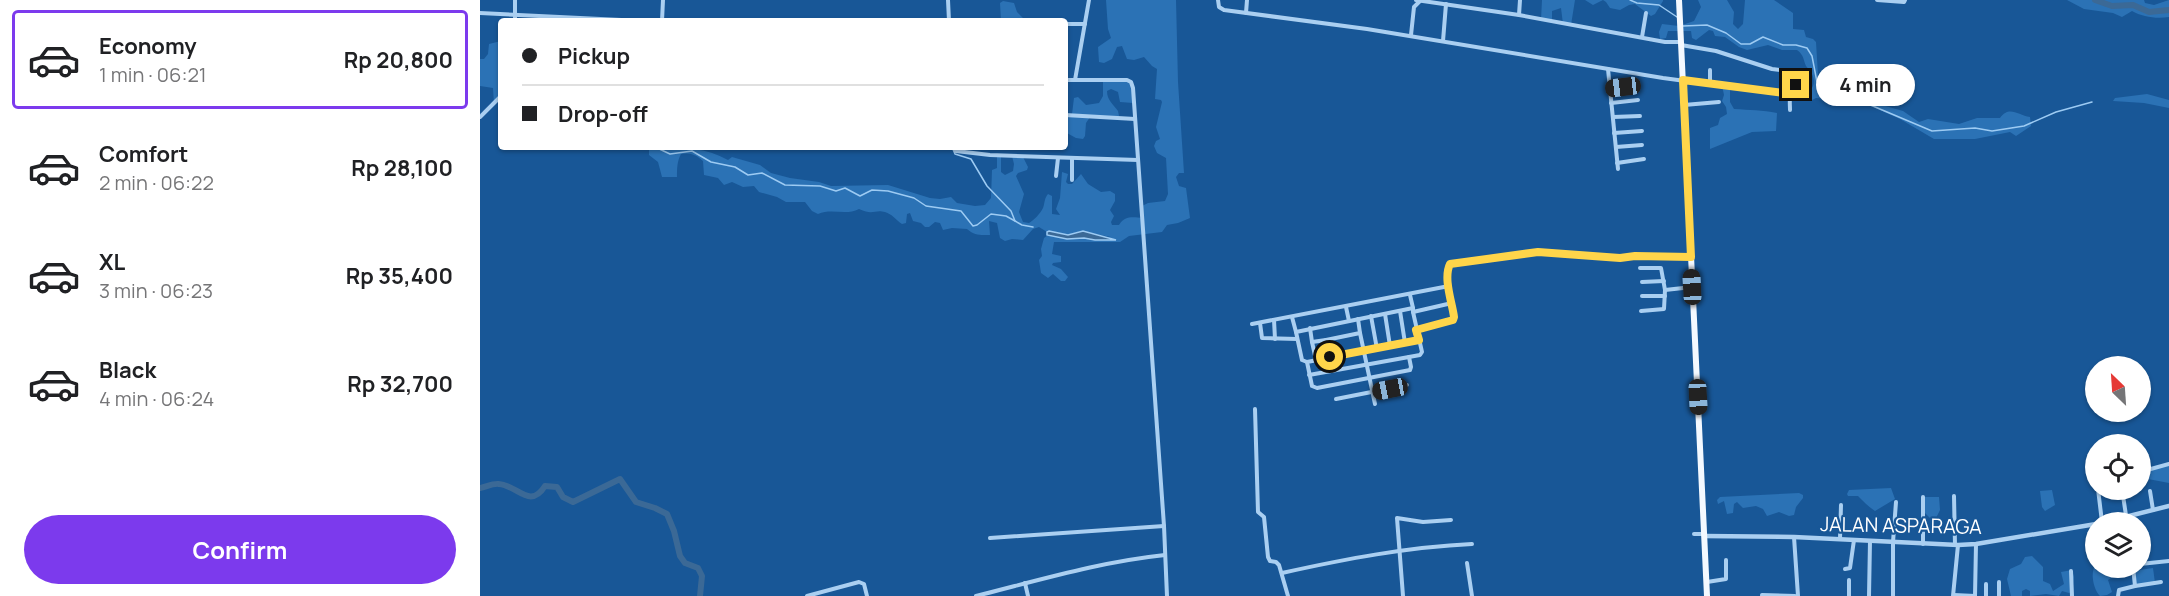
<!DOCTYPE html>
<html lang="en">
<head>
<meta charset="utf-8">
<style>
	:root { --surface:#fff; --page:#f6f6f6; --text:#202124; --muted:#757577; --line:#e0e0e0; --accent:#7c3aed }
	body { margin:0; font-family:Manrope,sans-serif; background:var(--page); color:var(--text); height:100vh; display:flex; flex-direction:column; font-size:22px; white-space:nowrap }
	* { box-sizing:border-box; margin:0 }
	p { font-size:20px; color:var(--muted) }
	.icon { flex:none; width:33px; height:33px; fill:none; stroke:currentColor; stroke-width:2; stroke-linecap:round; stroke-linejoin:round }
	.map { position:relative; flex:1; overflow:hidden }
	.drawer { display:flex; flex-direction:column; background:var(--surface); width:480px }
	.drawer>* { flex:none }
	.top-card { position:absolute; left:18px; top:18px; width:570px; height:132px; border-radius:6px; box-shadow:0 2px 4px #0004; display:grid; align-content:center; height:132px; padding:0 24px; background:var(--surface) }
	.needle { width:39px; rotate:335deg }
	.controls { position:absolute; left:1605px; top:356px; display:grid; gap:12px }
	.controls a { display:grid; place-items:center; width:66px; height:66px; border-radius:50%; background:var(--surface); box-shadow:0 2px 4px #0004; font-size:30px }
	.end { position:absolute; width:27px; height:27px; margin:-14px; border:8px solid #ffd54a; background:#111; box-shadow:0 0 0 3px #111 }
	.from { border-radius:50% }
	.bubble { position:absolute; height:42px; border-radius:21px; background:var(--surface); box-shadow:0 2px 4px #0004; font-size:20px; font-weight:700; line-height:42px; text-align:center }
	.car { position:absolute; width:18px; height:36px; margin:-18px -9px; border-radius:8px; box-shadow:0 0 4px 2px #0007; background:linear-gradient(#222 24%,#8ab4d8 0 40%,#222 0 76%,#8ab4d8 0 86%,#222 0) }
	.top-card b { display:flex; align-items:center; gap:21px; height:57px; font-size:22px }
	.top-card b+b { border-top:2px solid var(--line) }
	.top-card i { width:15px; height:15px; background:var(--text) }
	ul { padding:10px 0 0; list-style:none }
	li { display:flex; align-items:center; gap:18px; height:99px; margin:0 12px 9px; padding:0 12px; border:3px solid transparent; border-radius:6px }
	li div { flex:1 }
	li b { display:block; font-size:22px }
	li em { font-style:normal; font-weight:700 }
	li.active { border-color:var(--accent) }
	li>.icon { width:54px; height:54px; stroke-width:1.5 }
	.cta { display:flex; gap:12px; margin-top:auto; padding:12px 24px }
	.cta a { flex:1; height:69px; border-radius:36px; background:var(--accent); color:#fff; font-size:24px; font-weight:700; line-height:69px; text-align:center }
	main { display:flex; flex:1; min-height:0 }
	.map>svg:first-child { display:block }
	.green { fill:#2b72b5 }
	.water { fill:#3b6996; stroke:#9dcbf3; stroke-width:1.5 }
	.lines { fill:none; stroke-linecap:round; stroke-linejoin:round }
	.stream { stroke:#9dcbf3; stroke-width:1.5 }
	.river { stroke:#3b6996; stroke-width:6 }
	.minor { stroke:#aacff1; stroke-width:4 }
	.tertiary { stroke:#aacff1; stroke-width:4.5 }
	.primary { stroke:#f4f9ff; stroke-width:6 }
	.route { stroke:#ffd54a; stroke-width:8 }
	.labels { text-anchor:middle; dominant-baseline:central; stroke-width:4.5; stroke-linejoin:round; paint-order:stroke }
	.street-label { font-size:20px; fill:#fff; stroke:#185797 }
</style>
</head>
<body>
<main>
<section class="drawer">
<ul>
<li class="active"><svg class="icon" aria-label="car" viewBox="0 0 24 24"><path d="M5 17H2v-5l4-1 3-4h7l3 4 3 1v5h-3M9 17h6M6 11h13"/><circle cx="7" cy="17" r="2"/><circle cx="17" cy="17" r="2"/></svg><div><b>Economy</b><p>1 min · 06:21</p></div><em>Rp 20,800</em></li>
<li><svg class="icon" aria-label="car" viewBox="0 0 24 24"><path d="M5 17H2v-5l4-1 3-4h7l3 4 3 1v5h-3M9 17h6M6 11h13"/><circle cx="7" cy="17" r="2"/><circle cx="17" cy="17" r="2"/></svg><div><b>Comfort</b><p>2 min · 06:22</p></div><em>Rp 28,100</em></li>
<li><svg class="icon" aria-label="car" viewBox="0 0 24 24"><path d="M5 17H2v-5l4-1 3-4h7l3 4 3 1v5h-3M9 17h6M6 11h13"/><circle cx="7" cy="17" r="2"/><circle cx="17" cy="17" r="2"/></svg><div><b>XL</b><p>3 min · 06:23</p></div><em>Rp 35,400</em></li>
<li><svg class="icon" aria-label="car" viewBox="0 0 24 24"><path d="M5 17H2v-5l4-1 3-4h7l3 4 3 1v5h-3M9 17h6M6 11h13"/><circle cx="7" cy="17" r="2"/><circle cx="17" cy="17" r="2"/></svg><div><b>Black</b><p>4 min · 06:24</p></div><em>Rp 32,700</em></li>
</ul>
<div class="cta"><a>Confirm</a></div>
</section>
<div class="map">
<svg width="1689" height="596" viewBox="0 0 1689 596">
	<rect width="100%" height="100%" fill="#185797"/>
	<g class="green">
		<path d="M 626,0 L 696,0 L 698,82 L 704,173 L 699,173 L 696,177 L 699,186 L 706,188 L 710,218 L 698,223 L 687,225 L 682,232 L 649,236 L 640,242 L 574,242 L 572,254 L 581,256 L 581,262 L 573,263 L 572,265 L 581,269 L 588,277 L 585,281 L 581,281 L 573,274 L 568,278 L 561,273 L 559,260 L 562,256 L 561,249 L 564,238 L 568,235 L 587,239 L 607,238 L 615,240 L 631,237 L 601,231 L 588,235 L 567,232 L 559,227 L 553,229 L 543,240 L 532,239 L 525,241 L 520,238 L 517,223 L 509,221 L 510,235 C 500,235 495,236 487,229 L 472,228 L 463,230 L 460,223 L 455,222 L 449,227 L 445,227 L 441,223 L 433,221 L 430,213 L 427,214 L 426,223 L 422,224 C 416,220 412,214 405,212 C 394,209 394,216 379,209 C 366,216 352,208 338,214 L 332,211 L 325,202 L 306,202 L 297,197 L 279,192 L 274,186 L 263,187 L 252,182 L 244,185 L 238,178 L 224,175 L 223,161 C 217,155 210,152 201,154 C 197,161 197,169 197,177 L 182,177 L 178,162 L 169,155 L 169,147 C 197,147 223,146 248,160 L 252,157 L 280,165 L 291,173 L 310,178 L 339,182 L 351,186 L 408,185 L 450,198 L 460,199 L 471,197 L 477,203 L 495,206 L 505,205 L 511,198 L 512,170 L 517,168 L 517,156 L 521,156 L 521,172 L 525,175 L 533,171 L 534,164 L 532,156 L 543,157 L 548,167 L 547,170 L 538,173 L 536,176 L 544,194 L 539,212 L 543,222 L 549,223 C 554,220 560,214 563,208 C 565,202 564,199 568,194 L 572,196 L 572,214 L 580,215 L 576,209 L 580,198 L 582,172 L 588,174 L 586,182 L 588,184 L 592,184 L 601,174 L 608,184 L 621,192 L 630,191 L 635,194 L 635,201 L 630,210 L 634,216 L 631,222 L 632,225 L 639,225 C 645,216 651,217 663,218 L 662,206 L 668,203 L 685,201 L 688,194 L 686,158 L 677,153 L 674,146 L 676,141 L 680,139 L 676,127 L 682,102 L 681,100 L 675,99 L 677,69 L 672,66 L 664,57 L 654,60 L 647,59 L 642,46 L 637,47 L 632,59 L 624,63 L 619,62 L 618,47 L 631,38 L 628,29 Z"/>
		<polygon points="1062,0 1095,0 1091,25 1083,24 1081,8 1072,11 1072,22 1061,20"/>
		<polygon points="1105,0 1183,0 1183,1 1175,14 1171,16 1155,4 1149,5 1140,10 1130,8 1126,2 1123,0 1113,5"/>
		<path d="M 1218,0 L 1247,0 L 1254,12 L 1253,24 L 1258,29 L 1263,24 L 1265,0 L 1294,0 L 1313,13 L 1313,29 L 1324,30 L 1326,37 L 1333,39 L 1336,42 L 1338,75 L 1341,82 L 1348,83 L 1358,82 L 1364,92 L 1383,93 L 1402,105 L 1423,111 L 1439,122 L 1448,119 L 1479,124 L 1497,118 L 1520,118 C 1529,105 1538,115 1550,117 L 1551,126 L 1536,136 L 1530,132 L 1495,139 L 1454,139 L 1420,119 L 1384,103 L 1336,98 L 1332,100 L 1326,97 L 1325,93 C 1333,90 1336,83 1332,74 C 1331,71 1328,69 1326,66 C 1323,59 1324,55 1317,50 L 1302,50 L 1288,45 L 1267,50 L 1259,47 L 1245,37 L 1235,36 L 1233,31 L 1229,30 L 1216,40 L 1212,38 L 1211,31 L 1188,31 L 1186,38 L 1180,39 L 1179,32 L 1182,24 L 1199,26 L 1214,21 L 1221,7 Z"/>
		<path d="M 1587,0 L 1664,0 L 1665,3 L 1674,5 L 1689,0 L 1689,17 C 1677,19 1662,17 1652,11 L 1642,17 L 1633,13 L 1604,9 Z"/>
		<polygon points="523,1 534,3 537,12 546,21 521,21 520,3"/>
		<polygon points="21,41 21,96 14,104 13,88 0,86 0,59 4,59 8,54 9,44"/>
		<path d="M 623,80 L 651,82 L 653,103 L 640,102 L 638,92 L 631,89 L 627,91 C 627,100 633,104 638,111 L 639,116 L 610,117 L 606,123 L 605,136 L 603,139 L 596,138 L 585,132 L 585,112 L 586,116 L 592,114 L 594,98 L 598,97 L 606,105 L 619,103 L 623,96 Z"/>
		<path d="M 1242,85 L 1250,89 L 1250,102 L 1254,109 C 1270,110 1282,110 1297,113 L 1296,131 L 1272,132 L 1230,149 L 1230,128 L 1238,125 L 1240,118 L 1247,114 L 1246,107 L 1242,101 L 1244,95 Z"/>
		<polygon points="1667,94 1689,100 1689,108 1664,103 1633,101 1635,98"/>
		<polygon points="1689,464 1689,483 1668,479 1666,470"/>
		<path d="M 1411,488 L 1415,499 L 1395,511 C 1389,507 1384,502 1378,496 L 1368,496 L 1367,494 L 1369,490 Z"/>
		<polygon points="1572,490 1575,505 1565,511 1562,507 1560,491"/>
		<polygon points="1319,493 1323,495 1323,498 1316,507 1314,515 1309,516 1299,512 1287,516 1283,509 1276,506 1263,508 1257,502 1254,504 1253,513 1247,514 1244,501 1238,504 1237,500 1240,497"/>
		<polygon points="1443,497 1459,497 1460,510 1454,522 1451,522 1450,518 1443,511"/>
		<polygon points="1552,556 1563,567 1563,581 1570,584 1573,591 1584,584 1581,572 1592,570 1594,577 1592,592 1589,593 1582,591 1579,596 1566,594 1550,596 1550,591 1546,589 1542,591 1542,596 1531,596 1527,579 1530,569 1541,564 1545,557"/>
		<path d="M 1615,566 L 1623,567 L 1625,576 L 1630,574 L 1634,576 L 1628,580 L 1632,592 L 1627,595 L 1620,596 C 1614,590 1610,574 1615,566 Z"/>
		<polygon points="1673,568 1675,583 1655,586 1653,571"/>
	</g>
	<polygon class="water" points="569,231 588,235 603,231 636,240 615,240 604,238 587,239 567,235 567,232"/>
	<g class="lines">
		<g class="stream">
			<polyline points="1150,0 1157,3 1179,5 1197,17"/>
			<polyline points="1203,26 1227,25 1246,33 1261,44 1270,44 1283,37 1303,45 1316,45 1327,48 1332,56 1337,82 1345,90 1381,101 1452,131 1495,128 1512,131 1544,126 1576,112 1612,102"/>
			<polyline points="175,147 190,154 212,151 231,162 255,167 268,175 282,173 305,185 340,186 356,191 365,188 380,196 392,190 408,191 434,198 446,206 481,211 493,226 497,225 511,214 526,216 535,221"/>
			<polyline points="472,147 475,154 491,159 507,186 531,211 535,221 542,225 553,227"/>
		</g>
		<g class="river">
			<polyline points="1615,0 1632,6 1653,5 1669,12 1689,10"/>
			<path d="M 0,488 C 6,487 13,483 19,484 C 37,485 50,510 65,486 L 77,487 L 83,497 L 93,502 L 140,479 L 156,502 L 175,508 L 187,514 L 194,531 L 200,556 L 205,563 L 218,568 L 222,576 L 220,596"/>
		</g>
		<g class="minor">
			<polyline points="35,0 35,21"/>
			<polyline points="468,0 469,21"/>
			<polyline points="738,0 739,7 744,10 887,29 1183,78 1324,97"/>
			<polyline points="936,0 1039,15 1185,42 1200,42"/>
			<polyline points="1397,0 1424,2 1425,0"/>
			<polyline points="0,13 162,21"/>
			<polyline points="766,13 767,0"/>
			<polyline points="1039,15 1040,0"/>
			<polyline points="182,21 183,0"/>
			<polyline points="585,24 605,24"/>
			<polyline points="931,35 934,7 940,1"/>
			<polyline points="1162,37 1166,13"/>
			<polyline points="963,41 966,4"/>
			<path d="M 1201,45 L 1236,51 L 1292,69 L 1314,72 C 1318,83 1315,84 1311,93 C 1309,97 1310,105 1310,110"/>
			<polyline points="1128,69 1138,169"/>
			<polyline points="1230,70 1230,83"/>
			<polyline points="585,80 647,80 651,82 653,88 684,526 687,596"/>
			<polyline points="595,80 609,0"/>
			<polyline points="1130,89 1156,86"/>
			<polyline points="1131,103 1158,100"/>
			<polyline points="1204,105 1239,102"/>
			<polyline points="585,115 655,119"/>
			<polyline points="0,117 21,96"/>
			<polyline points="1133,117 1160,116"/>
			<polyline points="1134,133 1162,131"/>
			<polyline points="474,147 476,151 510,155 658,160"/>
			<polyline points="1136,147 1162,145"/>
			<polyline points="1137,163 1164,159"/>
			<polyline points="576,176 578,158"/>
			<polyline points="592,180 592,158"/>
			<polyline points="1160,268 1181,268 1185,290 1184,309 1161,311"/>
			<polyline points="1162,282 1184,281"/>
			<polyline points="1185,290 1212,287"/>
			<polyline points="930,295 933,308"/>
			<polyline points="1162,296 1185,296"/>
			<polyline points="866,307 869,321"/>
			<polyline points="920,311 925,343"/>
			<polyline points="905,314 910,346"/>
			<polyline points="891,316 897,349"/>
			<polyline points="812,317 816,332"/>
			<polyline points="794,320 795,339"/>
			<polyline points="780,323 782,338 817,339"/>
			<polyline points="772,324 969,286"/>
			<polyline points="830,328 832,342 846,340"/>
			<path d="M 936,330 L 974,319 C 973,302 963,279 970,264 L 1058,252 L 1140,258 L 1154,256 L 1211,257"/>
			<polyline points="880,333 895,404"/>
			<polyline points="832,342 836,360"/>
			<polyline points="850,357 846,340 880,333 878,319"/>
			<polyline points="929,357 931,367 930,370 837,388 832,386 827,362 939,340"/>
			<polyline points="827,362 822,360 816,332 933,308 933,312 972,303"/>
			<polyline points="829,375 940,355 942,352 933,312"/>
			<polyline points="856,399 927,385"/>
			<polyline points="775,409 778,512 784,517 788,557 790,561 796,562 799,565 808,596"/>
			<polyline points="1660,472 1689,464"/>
			<polyline points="1618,489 1622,522"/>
			<polyline points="1642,489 1647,522"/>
			<polyline points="1670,491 1673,510"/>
			<polyline points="1474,496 1475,545"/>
			<polyline points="1443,497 1443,544"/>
			<polyline points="1214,534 1223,534"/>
			<polyline points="1314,537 1318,596"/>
			<polyline points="510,538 684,526"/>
			<polyline points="1360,539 1361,505"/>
			<polyline points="987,563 992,596"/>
			<polyline points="1660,564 1689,561"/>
			<polyline points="1365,569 1370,568 1374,540"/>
			<polyline points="1591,571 1592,596"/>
			<path d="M 802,573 C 865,559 928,547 992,544"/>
			<polyline points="1369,580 1369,596"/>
			<polyline points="1227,582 1246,579 1246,560"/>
			<polyline points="1519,582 1519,596"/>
			<polyline points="545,583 548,596"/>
			<polyline points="1655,586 1681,582"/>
			<polyline points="1282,595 1315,596"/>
			<polyline points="1474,595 1495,596"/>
			<polyline points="327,596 379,582 384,584 387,596"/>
			<path d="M 496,596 C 560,580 619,562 685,555"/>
			<polyline points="923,596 917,518 943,522 971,520"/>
			<polyline points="1389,596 1390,541"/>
			<polyline points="1413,596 1413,542 1416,502"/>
			<polyline points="1473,596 1478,545"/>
			<polyline points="1495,596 1496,544"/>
			<polyline points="1506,596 1506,584"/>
			<polyline points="1638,596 1639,590 1655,586 1653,567"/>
		</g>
		<g class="tertiary">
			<polyline points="1625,522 1689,506"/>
			<polyline points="1224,536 1314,537 1478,545 1496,544 1616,524"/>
		</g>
		<polyline class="primary" points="1199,0 1227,596"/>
	</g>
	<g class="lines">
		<path class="route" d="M 850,357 L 939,340 L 936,330 L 973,320 L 974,317 C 972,302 963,278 970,264 L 1058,252 L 1140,258 L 1155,256 L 1211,257 L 1203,80 L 1311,94 L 1315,90 L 1316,85"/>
	</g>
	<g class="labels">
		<g class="street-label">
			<text transform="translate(1421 525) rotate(1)">JALAN ASPARAGA</text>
		</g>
	</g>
</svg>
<div class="controls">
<a><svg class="needle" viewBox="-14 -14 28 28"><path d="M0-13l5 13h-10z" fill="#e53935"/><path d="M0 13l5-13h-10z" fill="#757577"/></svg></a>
<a><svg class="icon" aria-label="locate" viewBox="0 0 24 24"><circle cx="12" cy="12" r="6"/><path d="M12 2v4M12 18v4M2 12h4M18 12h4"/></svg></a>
<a><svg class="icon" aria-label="layers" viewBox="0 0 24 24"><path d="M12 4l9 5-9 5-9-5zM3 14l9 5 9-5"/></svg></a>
</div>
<i class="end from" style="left:850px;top:357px"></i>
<i class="end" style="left:1316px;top:85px"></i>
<div class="bubble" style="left:1336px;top:64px;width:99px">4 min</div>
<i class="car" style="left:1143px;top:87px;rotate:263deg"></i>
<i class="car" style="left:1212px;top:287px;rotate:357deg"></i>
<i class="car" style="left:910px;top:389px;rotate:259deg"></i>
<i class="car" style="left:1218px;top:397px;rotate:177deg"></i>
<div class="top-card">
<b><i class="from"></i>Pickup</b>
<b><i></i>Drop-off</b>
</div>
</div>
</main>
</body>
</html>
